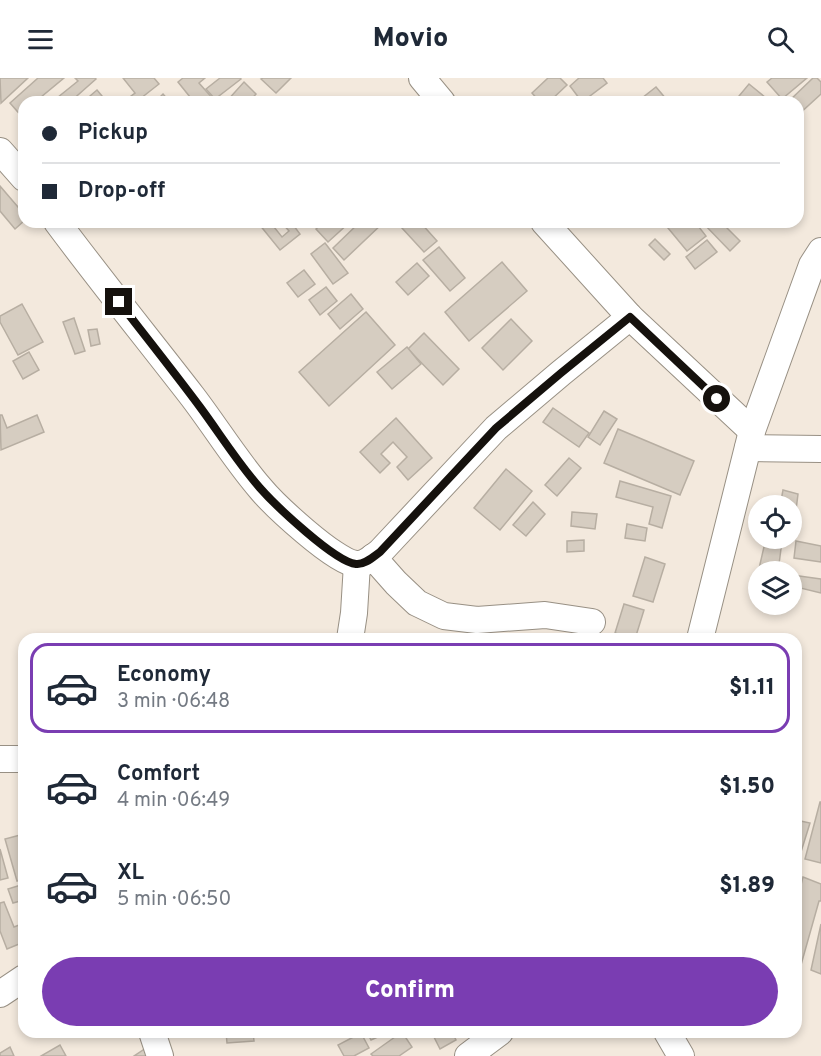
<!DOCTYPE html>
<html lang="en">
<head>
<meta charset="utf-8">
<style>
	:root { --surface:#fff; --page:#f6f6f7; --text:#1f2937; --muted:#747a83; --line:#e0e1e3; --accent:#7a3db2 }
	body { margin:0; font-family:Overpass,sans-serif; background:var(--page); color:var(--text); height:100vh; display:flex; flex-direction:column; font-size:22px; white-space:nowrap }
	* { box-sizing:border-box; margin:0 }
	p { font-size:20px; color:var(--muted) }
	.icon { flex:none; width:33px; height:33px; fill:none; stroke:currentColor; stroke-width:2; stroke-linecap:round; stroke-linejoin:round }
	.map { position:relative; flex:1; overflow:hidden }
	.panel { position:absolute; left:18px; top:555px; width:784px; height:405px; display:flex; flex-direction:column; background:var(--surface); border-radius:18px; box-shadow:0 3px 9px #0003 }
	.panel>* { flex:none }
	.top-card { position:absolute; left:18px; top:18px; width:786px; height:132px; border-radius:18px; box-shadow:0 3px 9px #0003; display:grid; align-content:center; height:132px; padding:0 24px; background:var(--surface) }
	.controls { position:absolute; left:748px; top:417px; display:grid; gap:12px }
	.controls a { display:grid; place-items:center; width:54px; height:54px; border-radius:50%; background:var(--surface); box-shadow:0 3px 9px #0003; font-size:30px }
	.end { position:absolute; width:27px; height:27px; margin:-14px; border:8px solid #15110d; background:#fff; box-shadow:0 0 0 3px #fff }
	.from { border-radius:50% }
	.top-card b { display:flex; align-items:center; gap:21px; height:57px; font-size:22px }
	.top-card b+b { border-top:2px solid var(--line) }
	.top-card i { width:15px; height:15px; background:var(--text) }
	ul { padding:10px 0 0; list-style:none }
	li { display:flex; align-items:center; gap:18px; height:90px; margin:0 12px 9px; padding:0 12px; border:3px solid transparent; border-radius:18px }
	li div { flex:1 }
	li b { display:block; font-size:22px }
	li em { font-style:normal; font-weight:800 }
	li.selected { border-color:var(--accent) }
	li>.icon { width:54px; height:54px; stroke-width:1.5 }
	.primary-button { display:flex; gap:12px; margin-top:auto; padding:12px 24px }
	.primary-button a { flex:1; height:69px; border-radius:36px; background:var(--accent); color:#fff; font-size:24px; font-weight:800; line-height:69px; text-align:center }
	header { display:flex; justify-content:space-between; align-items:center; height:78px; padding:0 24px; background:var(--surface); font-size:27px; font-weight:800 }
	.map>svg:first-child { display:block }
	.building { fill:#d6cdc1; stroke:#b7aea2; stroke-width:1.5 }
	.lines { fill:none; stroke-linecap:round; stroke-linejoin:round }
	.street-casing { stroke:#989084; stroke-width:28 }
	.street { stroke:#fff; stroke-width:26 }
	.route { stroke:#15110d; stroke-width:8 }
</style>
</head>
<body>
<header><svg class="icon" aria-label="menu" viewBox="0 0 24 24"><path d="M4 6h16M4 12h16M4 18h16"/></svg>Movio<svg class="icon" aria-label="search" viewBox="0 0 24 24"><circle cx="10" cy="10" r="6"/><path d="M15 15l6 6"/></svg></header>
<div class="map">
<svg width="821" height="978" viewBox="0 0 821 978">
	<rect width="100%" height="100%" fill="#f3e9dd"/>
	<g class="building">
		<polygon points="0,0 28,0 1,25"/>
		<polygon points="38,0 64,0 35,24 24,24 24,41 10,25"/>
		<polygon points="75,0 95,0 96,1 70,24 52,24 78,3"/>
		<polygon points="123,0 154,0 159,6 136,24 123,24 135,15"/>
		<polygon points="183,0 205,0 199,5 214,22 211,24 194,24 178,4"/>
		<polygon points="220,0 240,0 241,1 215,21 206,11"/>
		<polygon points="263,0 291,0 276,15 261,1"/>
		<polygon points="548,0 560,0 567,7 549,24 540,24 532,15"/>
		<polygon points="579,0 603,0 607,5 582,24 570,8"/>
		<polygon points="772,0 807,0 782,21 767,4"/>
		<polygon points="813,0 817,0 821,4 821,16 798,37 798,24 788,24"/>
		<polygon points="244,4 256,16 249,24 226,24"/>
		<polygon points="749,6 771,24 734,24"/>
		<polygon points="656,9 667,22 665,24 637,24"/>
		<polygon points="97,12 107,24 83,24"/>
		<polygon points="163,16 170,24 155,24"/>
		<polygon points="0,108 24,136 24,143 15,151 0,133"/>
		<polygon points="261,144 270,144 282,159 289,153 281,144 291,144 300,156 280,172 259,146"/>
		<polygon points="324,144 350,144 328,164 316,151"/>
		<polygon points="360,144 384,144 344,182 333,170"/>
		<polygon points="409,144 420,144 437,163 424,174 402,150"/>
		<polygon points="674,144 695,144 706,158 687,173 668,150"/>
		<polygon points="702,144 721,144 740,163 730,173"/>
		<polygon points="655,161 670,176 664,182 649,167"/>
		<polygon points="707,162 717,174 695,191 686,179"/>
		<polygon points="325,165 348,195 333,206 311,176"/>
		<polygon points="439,169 465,200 450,213 423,182"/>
		<polygon points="502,184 527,213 469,263 445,234"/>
		<polygon points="417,185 429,198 408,217 396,204"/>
		<polygon points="304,192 315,206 298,219 287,205"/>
		<polygon points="326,209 337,223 320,237 309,222"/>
		<polygon points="351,216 363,231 340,251 328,236"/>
		<polygon points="22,226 43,264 18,277 0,244 0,238"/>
		<polygon points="366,234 395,267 329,328 299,294"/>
		<polygon points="74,240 85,273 75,276 63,244"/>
		<polygon points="511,241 532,263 503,292 482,270"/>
		<polygon points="97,251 100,266 91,268 88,252"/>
		<polygon points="424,255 459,291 443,307 408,271"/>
		<polygon points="407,269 421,286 392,311 377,294"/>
		<polygon points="29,274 39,292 23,301 13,283"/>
		<polygon points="553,330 589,355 579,369 543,344"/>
		<polygon points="604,333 617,341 600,367 588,359"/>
		<polygon points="0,337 2,337 7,350 37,337 44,354 1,372"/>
		<polygon points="396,340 432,380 408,402 397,389 407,379 393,364 381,376 390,385 380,395 360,374"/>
		<polygon points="618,351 694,383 680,417 604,385"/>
		<polygon points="569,380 581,390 557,418 545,407"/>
		<polygon points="506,391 532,413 500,452 474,430"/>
		<polygon points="620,403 671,418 662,450 649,446 653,429 616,419"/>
		<polygon points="783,412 798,416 794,448 792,448 792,428 780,428"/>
		<polygon points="533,424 545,436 526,458 513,447"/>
		<polygon points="572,434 597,436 595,451 571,448"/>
		<polygon points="627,446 647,450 645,463 625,460"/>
		<polygon points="766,460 774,460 782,463 778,494 759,494 758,495"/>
		<polygon points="584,462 584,473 567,474 567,463"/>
		<polygon points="796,463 821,468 821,484 794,480"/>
		<polygon points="645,479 665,486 653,524 633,518"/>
		<polygon points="792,497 821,501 821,515 792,508"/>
		<polygon points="624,526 644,532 635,561 615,555"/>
		<polygon points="29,558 47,559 46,561 29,561"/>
		<polygon points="820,724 821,724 821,785 805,781"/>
		<polygon points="796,742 810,745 801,774 796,773"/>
		<polygon points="24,756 24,801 17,803 5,761"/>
		<polygon points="0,771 8,800 0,802"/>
		<polygon points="803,799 821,806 821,823 819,823 801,887 796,886 796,826"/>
		<polygon points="24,806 24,822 13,825 8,811"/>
		<polygon points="4,824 14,849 24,845 24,864 7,871 0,853 0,825"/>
		<polygon points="821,846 821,896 811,892"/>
		<polygon points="226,954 253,954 254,963 227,965"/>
		<polygon points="367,954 389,954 371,962"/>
		<polygon points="402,954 412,969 399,978 373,978 371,976"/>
		<polygon points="444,954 452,954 456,962 440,971 434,959"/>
		<polygon points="361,955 369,970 354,978 344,978 338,967"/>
		<polygon points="60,967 66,978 41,978"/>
		<polygon points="10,969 14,978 0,978 0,975"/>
		<polygon points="146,970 151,978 134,978"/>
	</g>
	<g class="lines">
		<defs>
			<g id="street">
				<polyline points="422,0 442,24"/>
				<polyline points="0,73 24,100"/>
				<path d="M 57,144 C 101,203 147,260 192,318 C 215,348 235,381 260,410 C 274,427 335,484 356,486 C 365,487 373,479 380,474 L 496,350 L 561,295 L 630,239"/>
				<polyline points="544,144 630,239 752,353"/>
				<polyline points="748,370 821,371"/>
				<polyline points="373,479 396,505 417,525 444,538 477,542 545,537 592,544"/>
				<polyline points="350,561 354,535 357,486"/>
				<polyline points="700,561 752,353 812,187 821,173"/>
				<polyline points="0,681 24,681"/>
				<polyline points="0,916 24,900"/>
				<polyline points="152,954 160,978"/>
				<polyline points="667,954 681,978"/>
				<polyline points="468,978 500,954"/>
			</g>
		</defs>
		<use href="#street" class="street-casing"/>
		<use href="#street" class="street"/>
	</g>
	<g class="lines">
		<path class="route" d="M 119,224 C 146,259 174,294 200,329 C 220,356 238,385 260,410 C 275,427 335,484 356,486 C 365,487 373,479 380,474 L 496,350 L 561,295 L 630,239 L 717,321"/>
	</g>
</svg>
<div class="controls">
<a><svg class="icon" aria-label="locate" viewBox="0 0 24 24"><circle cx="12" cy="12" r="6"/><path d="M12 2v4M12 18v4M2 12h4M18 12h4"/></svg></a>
<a><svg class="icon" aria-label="layers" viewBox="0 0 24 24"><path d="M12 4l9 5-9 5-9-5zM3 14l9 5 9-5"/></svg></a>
</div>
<i class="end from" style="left:717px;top:321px"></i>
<i class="end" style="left:119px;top:224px"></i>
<div class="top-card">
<b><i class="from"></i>Pickup</b>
<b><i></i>Drop-off</b>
</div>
<section class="panel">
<ul>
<li class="selected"><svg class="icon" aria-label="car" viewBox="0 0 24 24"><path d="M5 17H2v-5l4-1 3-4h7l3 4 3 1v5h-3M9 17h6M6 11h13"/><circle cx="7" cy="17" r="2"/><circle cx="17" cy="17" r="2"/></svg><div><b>Economy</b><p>3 min · 06:48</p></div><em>$1.11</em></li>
<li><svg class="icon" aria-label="car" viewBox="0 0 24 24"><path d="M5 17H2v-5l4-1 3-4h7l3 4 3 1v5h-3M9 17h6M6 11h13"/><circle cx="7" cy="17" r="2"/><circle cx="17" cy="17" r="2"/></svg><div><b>Comfort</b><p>4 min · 06:49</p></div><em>$1.50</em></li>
<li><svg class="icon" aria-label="car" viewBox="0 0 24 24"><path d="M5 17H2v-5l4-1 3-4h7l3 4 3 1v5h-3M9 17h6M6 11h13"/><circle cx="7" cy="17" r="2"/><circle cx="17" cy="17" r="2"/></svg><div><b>XL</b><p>5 min · 06:50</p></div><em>$1.89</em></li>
</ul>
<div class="primary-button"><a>Confirm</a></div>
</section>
</div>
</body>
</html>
